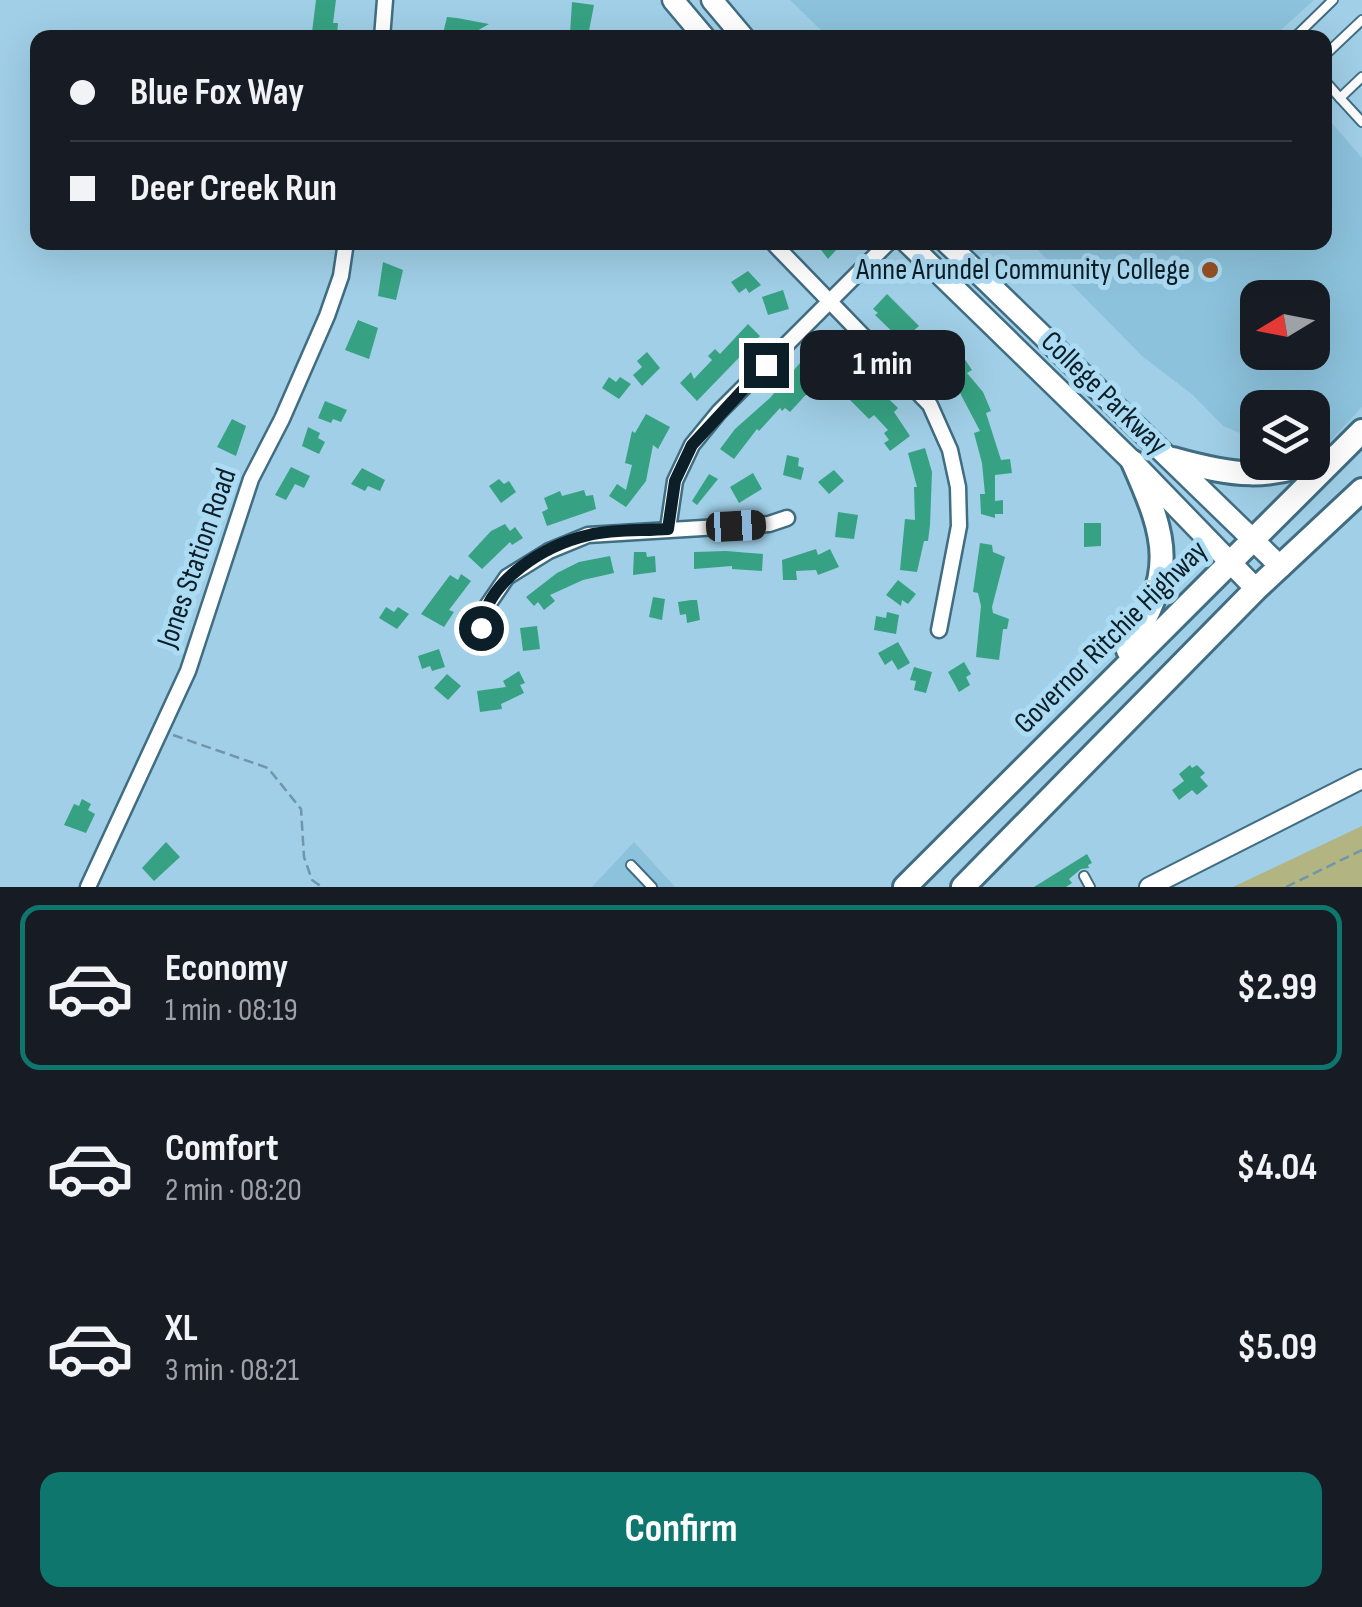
<!DOCTYPE html>
<html lang="en">
<head>
<meta charset="utf-8">
<style>
	:root { --surface:#171b24; --page:#242831; --text:#f1f3f6; --muted:#9ea1a6; --line:#363941; --accent:#0f766e }
	body { margin:0; font-family:"Sofia Sans Condensed",sans-serif; background:var(--page); color:var(--text); height:100vh; display:flex; flex-direction:column; font-size:38px; white-space:nowrap }
	* { box-sizing:border-box; margin:0 }
	p { font-size:32px; color:var(--muted) }
	.icon { flex:none; width:55px; height:55px; fill:none; stroke:currentColor; stroke-width:2; stroke-linecap:round; stroke-linejoin:round }
	.map { position:relative; height:887px; overflow:hidden }
	.details { display:flex; flex-direction:column; background:var(--surface); flex:1 }
	.details>* { flex:none }
	.top-card { position:absolute; left:30px; top:30px; width:1302px; height:220px; border-radius:20px; box-shadow:0 10px 40px #0002; display:grid; align-content:center; height:220px; padding:0 40px; background:var(--surface) }
	.needle { width:65px; rotate:260deg }
	.tools { position:absolute; left:1240px; top:280px; display:grid; gap:20px }
	.tools a { display:grid; place-items:center; width:90px; height:90px; border-radius:20px; background:var(--surface); box-shadow:0 10px 40px #0002; font-size:50px }
	.end { position:absolute; width:45px; height:45px; margin:-22px; border:12px solid #0c1e27; background:#fff; box-shadow:0 0 0 5px #fff }
	.from { border-radius:50% }
	.bubble { position:absolute; height:70px; border-radius:20px; background:var(--surface); box-shadow:0 10px 40px #0002; font-size:32px; font-weight:700; line-height:70px; text-align:center }
	.car { position:absolute; width:30px; height:60px; margin:-30px -15px; border-radius:12px; box-shadow:0 0 8px 2px #0007; background:linear-gradient(#222 24%,#8ab4d8 0 40%,#222 0 76%,#8ab4d8 0 86%,#222 0) }
	.top-card b { display:flex; align-items:center; gap:35px; height:95px; font-size:38px }
	.top-card b+b { border-top:2px solid var(--line) }
	.top-card i { width:25px; height:25px; background:var(--text) }
	ul { padding:18px 0 0; list-style:none }
	li { display:flex; align-items:center; gap:30px; height:165px; margin:0 20px 15px; padding:0 20px; border:5px solid transparent; border-radius:20px }
	li div { flex:1 }
	li b { display:block; font-size:38px }
	li em { font-style:normal; font-weight:700 }
	li.selected { border-color:var(--accent) }
	li>.icon { width:90px; height:90px; stroke-width:1.5 }
	.primary-button { display:flex; gap:20px; margin-top:auto; padding:20px 40px }
	.primary-button a { flex:1; height:115px; border-radius:20px; background:var(--accent); color:#fff; font-size:40px; font-weight:700; line-height:115px; text-align:center }
	.map>svg:first-child { display:block }
	.built { fill:#8cc2dc; fill-rule:evenodd }
	.green { fill:#b2b482 }
	.building { fill:#37a283 }
	.lines { fill:none; stroke-linecap:round; stroke-linejoin:round }
	.service-casing { stroke:#406d82; stroke-width:12 }
	.minor-casing { stroke:#406d82; stroke-width:19 }
	.tertiary-casing { stroke:#406d82; stroke-width:22 }
	.secondary-casing { stroke:#406d82; stroke-width:25 }
	.trunk-casing { stroke:#406d82; stroke-width:28 }
	.path { stroke:#7096a9; stroke-width:2.5; stroke-dasharray:10 5; stroke-linecap:butt }
	.service { stroke:#fff; stroke-width:8 }
	.minor { stroke:#fff; stroke-width:14 }
	.tertiary { stroke:#fff; stroke-width:18 }
	.secondary { stroke:#fff; stroke-width:20 }
	.trunk { stroke:#fff; stroke-width:22 }
	.route { stroke:#0c1e27; stroke-width:12 }
	.poi-dot { fill:#965126; stroke:#acdcf4; stroke-width:4 }
	.labels { text-anchor:middle; dominant-baseline:central; stroke-width:10; stroke-linejoin:round; paint-order:stroke }
	.poi-label { font-size:30px; fill:#0c1e27; stroke:#acdcf4; text-anchor:end }
	.street-label { font-size:30px; fill:#0c1e27; stroke:#acdcf4 }
</style>
</head>
<body>
<div class="map">
<svg width="1362" height="887" viewBox="0 0 1362 887">
	<rect width="100%" height="100%" fill="#a0cfe7"/>
	<g class="built">
		<polygon points="790,0 1314,0 1273,37 829,38"/>
		<path d="M 1325,115 L 1362,158 L 1362,407 L 1319,453 L 1313,452 L 1312,408 L 1258,408 L 1257,440 L 1223,426 L 1193,395 L 1142,356 L 1031,243 L 1325,242 ZM 1258,298 L 1312,298 L 1312,352 L 1258,352 Z"/>
		<polygon points="634,842 675,887 592,887"/>
	</g>
	<polygon class="green" points="1362,826 1362,887 1233,887"/>
	<g class="building">
		<polygon points="316,0 336,0 333,23 338,23 337,35 312,32"/>
		<polygon points="572,2 594,5 588,36 570,34"/>
		<polygon points="447,17 457,18 489,24 465,38 442,38"/>
		<polygon points="815,242 831,242 837,249 828,259"/>
		<polygon points="383,262 403,270 396,300 378,296"/>
		<polygon points="748,271 761,285 749,293 746,288 739,293 731,282"/>
		<polygon points="783,290 789,309 768,315 762,297"/>
		<polygon points="887,294 919,326 912,332 917,336 907,346 875,315 878,313 873,309"/>
		<polygon points="358,320 378,328 369,359 345,350"/>
		<polygon points="748,324 760,336 697,401 680,383 691,372 694,379 712,360 708,356 715,349 720,354"/>
		<polygon points="833,339 848,355 838,364 836,362 790,412 785,408 782,411 780,408 759,431 757,429 734,459 720,449 735,429 770,398 800,363 805,364"/>
		<polygon points="943,340 957,354 960,352 972,370 967,373 983,392 991,411 986,413 1001,460 1010,459 1012,473 995,475 995,501 1003,500 1003,514 995,514 995,518 981,514 980,494 985,494 982,463 974,433 980,431 959,391 938,363 936,365 923,352 933,342 937,346"/>
		<polygon points="647,352 660,368 642,386 633,375 642,367 637,361"/>
		<polygon points="862,373 898,408 894,412 910,436 890,451 884,443 889,440 884,433 888,430 874,415 869,419 842,392"/>
		<polygon points="609,377 616,382 620,377 631,384 619,399 602,388"/>
		<polygon points="325,401 347,410 341,422 333,419 331,423 318,418"/>
		<polygon points="646,414 670,427 658,449 653,445 646,481 626,507 609,496 617,484 626,490 632,465 625,463 632,431 635,433"/>
		<polygon points="232,419 246,426 236,456 217,447"/>
		<polygon points="308,427 320,433 318,438 325,442 319,454 302,446"/>
		<polygon points="925,448 932,472 930,525 928,541 924,541 917,572 900,570 905,519 915,520 914,487 917,487 908,453"/>
		<polygon points="787,455 799,458 798,466 804,468 801,480 783,475"/>
		<polygon points="291,467 310,476 304,488 295,484 286,500 275,495"/>
		<polygon points="362,468 385,480 380,491 368,486 365,491 351,484"/>
		<polygon points="834,470 844,481 829,494 818,482"/>
		<polygon points="753,473 762,489 739,503 730,487"/>
		<polygon points="709,474 718,479 697,505 692,501"/>
		<polygon points="499,479 504,484 509,481 516,492 501,503 489,486"/>
		<polygon points="584,490 586,496 593,495 596,509 547,526 542,512 548,509 544,498 560,491 562,496"/>
		<polygon points="207,506 223,510 217,531 201,527"/>
		<polygon points="838,512 858,515 854,539 835,537"/>
		<polygon points="1084,523 1101,523 1101,546 1084,547"/>
		<polygon points="505,524 510,531 515,527 523,538 512,545 510,542 482,569 468,556 491,531"/>
		<polygon points="980,543 992,545 993,552 1005,557 992,607 993,613 1009,619 1007,629 1003,629 999,660 976,657 981,606 978,593 973,592"/>
		<polygon points="816,549 818,555 830,549 839,567 818,575 816,570 796,571 797,580 783,580 782,560"/>
		<polygon points="726,551 763,554 762,571 732,569 732,566 694,569 694,552"/>
		<polygon points="634,552 646,552 647,557 655,556 656,572 633,575"/>
		<polygon points="610,556 614,573 583,580 550,595 555,601 544,610 538,602 534,606 526,597 557,573 579,562"/>
		<polygon points="461,574 471,581 449,610 454,612 444,627 421,614 450,575 458,580"/>
		<polygon points="898,580 916,594 908,604 902,600 901,606 886,595"/>
		<polygon points="653,597 665,599 662,620 649,617"/>
		<polygon points="691,600 697,600 700,620 687,623 686,614 680,615 678,602"/>
		<polygon points="386,607 394,612 398,607 409,614 397,629 379,618"/>
		<polygon points="887,612 899,615 896,634 874,630 876,616 886,618"/>
		<polygon points="537,626 540,649 523,651 520,628"/>
		<polygon points="898,642 910,663 898,670 892,660 885,665 878,653"/>
		<polygon points="439,649 445,667 432,671 430,666 422,669 418,656"/>
		<polygon points="964,662 971,674 966,677 970,685 959,692 948,672"/>
		<polygon points="914,667 932,672 926,693 914,690 916,681 910,680"/>
		<polygon points="519,671 525,683 520,685 524,693 501,704 502,709 480,712 477,691 506,687 503,681"/>
		<polygon points="447,674 461,686 448,700 434,688"/>
		<polygon points="1190,765 1192,768 1197,765 1205,773 1200,777 1208,786 1197,795 1192,790 1179,800 1172,790 1184,781 1179,774"/>
		<polygon points="82,799 91,804 88,810 95,814 86,833 64,825 74,804 79,806"/>
		<polygon points="166,842 180,857 154,881 142,868"/>
		<polygon points="1087,854 1092,863 1088,865 1089,868 1081,869 1069,879 1072,883 1066,887 1034,887"/>
	</g>
	<g class="lines">
		<defs>
			<g id="service">
				<polyline points="1294,38 1333,0"/>
				<polyline points="1325,55 1362,20"/>
				<polyline points="1325,81 1340,98 1362,77"/>
				<polyline points="1340,98 1362,122"/>
				<polyline points="631,865 652,887"/>
				<polyline points="1084,876 1090,887"/>
			</g>
			<g id="minor">
				<polyline points="382,38 385,0"/>
				<polyline points="775,245 930,405 950,450 958,487 959,526 939,630"/>
				<polyline points="668,529 675,481 692,445 719,412 889,242"/>
				<polyline points="479,646 483,612 507,577 549,551 588,535 769,524 787,518"/>
				<polyline points="88,887 188,671 251,479 282,419 327,316 341,276 346,242"/>
			</g>
			<polyline id="tertiary" points="1149,887 1362,779"/>
			<g id="secondary">
				<polyline points="673,0 705,38"/>
				<polyline points="712,0 744,38"/>
				<polyline points="907,242 1133,462 1256,589"/>
				<polyline points="946,242 1281,567"/>
			</g>
			<g id="trunk">
				<path d="M 1173,459 C 1234,476 1267,481 1327,457"/>
				<path d="M 1128,650 C 1175,571 1169,543 1133,462"/>
				<polyline points="905,887 1362,431"/>
				<polyline points="963,887 1256,589 1362,490"/>
			</g>
		</defs>
		<use href="#service" class="service-casing"/>
		<use href="#minor" class="minor-casing"/>
		<use href="#tertiary" class="tertiary-casing"/>
		<use href="#secondary" class="secondary-casing"/>
		<use href="#trunk" class="trunk-casing"/>
		<g class="path">
			<polyline points="173,735 268,768 301,809 304,857 312,880 322,887"/>
			<polyline points="1286,887 1362,850"/>
		</g>
		<use href="#service" class="service"/>
		<use href="#minor" class="minor"/>
		<use href="#tertiary" class="tertiary"/>
		<use href="#secondary" class="secondary"/>
		<use href="#trunk" class="trunk"/>
	</g>
	<g class="lines">
		<path class="route" d="M 481,628 C 487,580 545,545 589,535 C 614,529 642,531 668,529 L 675,481 L 692,445 L 766,365"/>
	</g>
	<circle class="poi-dot" cx="1210" cy="270" r="10"/>
	<g class="labels">
		<g class="poi-label">
			<text x="1190" y="270">Anne Arundel Community College</text>
		</g>
		<g class="street-label">
			<text transform="translate(1104 393) rotate(44)">College Parkway</text>
			<text transform="translate(197 558) rotate(-71)">Jones Station Road</text>
			<text transform="translate(1111 637) rotate(-45)">Governor Ritchie Highway</text>
		</g>
	</g>
</svg>
<div class="tools">
<a><svg class="needle" viewBox="-14 -14 28 28"><path d="M0-13l5 13h-10z" fill="#e53935"/><path d="M0 13l5-13h-10z" fill="#9ea1a6"/></svg></a>
<a><svg class="icon" aria-label="layers" viewBox="0 0 24 24"><path d="M12 4l9 5-9 5-9-5zM3 14l9 5 9-5"/></svg></a>
</div>
<i class="end from" style="left:481px;top:628px"></i>
<i class="end" style="left:766px;top:365px"></i>
<div class="bubble" style="left:800px;top:330px;width:165px">1 min</div>
<i class="car" style="left:736px;top:526px;rotate:87deg"></i>
<div class="top-card">
<b><i class="from"></i>Blue Fox Way</b>
<b><i></i>Deer Creek Run</b>
</div>
</div>
<section class="details">
<ul>
<li class="selected"><svg class="icon" aria-label="car" viewBox="0 0 24 24"><path d="M5 17H2v-5l4-1 3-4h7l3 4 3 1v5h-3M9 17h6M6 11h13"/><circle cx="7" cy="17" r="2"/><circle cx="17" cy="17" r="2"/></svg><div><b>Economy</b><p>1 min · 08:19</p></div><em>$2.99</em></li>
<li><svg class="icon" aria-label="car" viewBox="0 0 24 24"><path d="M5 17H2v-5l4-1 3-4h7l3 4 3 1v5h-3M9 17h6M6 11h13"/><circle cx="7" cy="17" r="2"/><circle cx="17" cy="17" r="2"/></svg><div><b>Comfort</b><p>2 min · 08:20</p></div><em>$4.04</em></li>
<li><svg class="icon" aria-label="car" viewBox="0 0 24 24"><path d="M5 17H2v-5l4-1 3-4h7l3 4 3 1v5h-3M9 17h6M6 11h13"/><circle cx="7" cy="17" r="2"/><circle cx="17" cy="17" r="2"/></svg><div><b>XL</b><p>3 min · 08:21</p></div><em>$5.09</em></li>
</ul>
<div class="primary-button"><a>Confirm</a></div>
</section>
</body>
</html>
